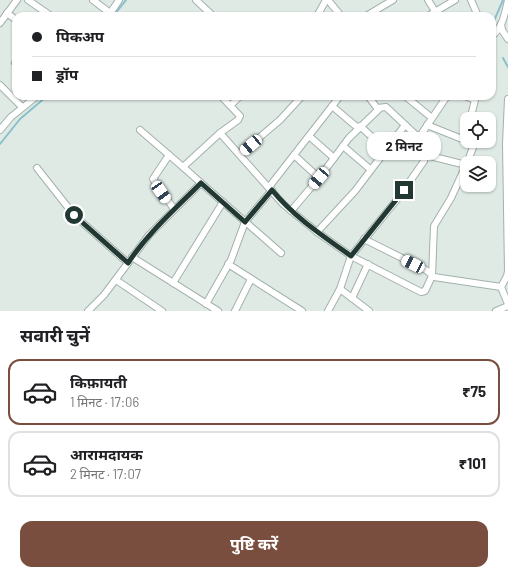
<!DOCTYPE html>
<html lang="hi">
<head>
<meta charset="utf-8">
<style>
	:root { --surface:#fff; --page:#f2f2f2; --text:#202124; --muted:#757577; --line:#e0e0e0; --accent:#7a4e3e }
	body { margin:0; font-family:Barlow,"Noto Sans Devanagari",sans-serif; background:var(--page); color:var(--text); height:100vh; display:flex; flex-direction:column; font-size:15px; white-space:nowrap }
	* { box-sizing:border-box; margin:0 }
	p { font-size:13px; color:var(--muted) }
	.icon { flex:none; width:22px; height:22px; fill:none; stroke:currentColor; stroke-width:2; stroke-linecap:round; stroke-linejoin:round }
	.map { position:relative; height:311px; overflow:hidden }
	.details { display:flex; flex-direction:column; background:var(--surface); flex:1 }
	.details>* { flex:none }
	.hud { position:absolute; left:12px; top:12px; width:484px; height:88px; border-radius:12px; box-shadow:0 1px 3px #0004; display:grid; align-content:center; height:88px; padding:0 20px; background:var(--surface) }
	.tools { position:absolute; left:460px; top:112px; display:grid; gap:8px }
	.tools a { display:grid; place-items:center; width:36px; height:36px; border-radius:8px; background:var(--surface); box-shadow:0 1px 3px #0004; font-size:20px }
	.end { position:absolute; width:18px; height:18px; margin:-9px; border:5px solid #223933; background:#fff; box-shadow:0 0 0 2px #fff }
	.from { border-radius:50% }
	.bubble { position:absolute; height:28px; border-radius:12px; background:var(--surface); box-shadow:0 1px 3px #0004; font-size:13px; font-weight:700; line-height:28px; text-align:center }
	.car { position:absolute; width:12px; height:24px; margin:-12px -6px; border-radius:5px; box-shadow:0 0 3px 1px #0007; background:linear-gradient(#fff 24%,#345 0 40%,#fff 0 76%,#345 0 86%,#fff 0) }
	.hud b { display:flex; align-items:center; gap:14px; height:38px; font-size:15px }
	.hud b+b { border-top:1px solid var(--line) }
	.hud i { width:10px; height:10px; background:var(--text) }
	ul { padding:0; list-style:none }
	li { display:flex; align-items:center; gap:12px; height:66px; margin:0 8px 6px; padding:0 12px; border:2px solid var(--line); border-radius:12px }
	li div { flex:1 }
	li b { display:block; font-size:15px }
	li em { font-style:normal; font-weight:700 }
	li.on { border-color:var(--accent) }
	li>.icon { width:36px; height:36px; stroke-width:1.5 }
	h2 { padding:0 20px; font-size:18px; line-height:48px }
	.primary-button { display:flex; gap:8px; margin-top:auto; padding:8px 20px }
	.primary-button a { flex:1; height:46px; border-radius:12px; background:var(--accent); color:#fff; font-size:16px; font-weight:700; line-height:46px; text-align:center }
	.map>svg:first-child { display:block }
	.lines { fill:none; stroke-linecap:round; stroke-linejoin:round }
	.stream { stroke:#8ac0cc; stroke-width:2 }
	.street-casing { stroke:#a3b1ac; stroke-width:8 }
	.street { stroke:#fff; stroke-width:6 }
	.route { stroke:#223933; stroke-width:5 }
</style>
</head>
<body>
<div class="map">
<svg width="508" height="311" viewBox="0 0 508 311">
	<rect width="100%" height="100%" fill="#dfeae5"/>
	<g class="lines">
		<g class="stream">
			<polyline points="113,16 126,0"/>
			<polyline points="493,23 503,0"/>
			<polyline points="503,58 508,67"/>
			<polyline points="0,144 20,119 47,96"/>
		</g>
		<defs>
			<g id="street">
				<polyline points="28,0 51,16"/>
				<polyline points="93,0 110,13"/>
				<polyline points="196,0 213,16"/>
				<polyline points="328,0 341,16"/>
				<polyline points="428,0 438,16"/>
				<polyline points="471,0 478,16"/>
				<polyline points="7,13 16,20"/>
				<polyline points="109,15 119,0"/>
				<polyline points="317,16 326,0"/>
				<polyline points="366,16 393,0"/>
				<polyline points="428,16 455,0"/>
				<polyline points="0,23 17,0"/>
				<polyline points="501,24 502,30 508,39"/>
				<path d="M 492,36 C 503,27 505,13 508,0"/>
				<polyline points="15,63 16,64"/>
				<polyline points="0,85 22,107"/>
				<polyline points="221,96 240,116 238,120 220,133 283,204 317,232 351,256 421,292 425,291 432,276 434,226 451,198 467,163"/>
				<polyline points="368,96 377,108 386,107 418,137"/>
				<polyline points="405,96 432,118"/>
				<polyline points="465,96 475,100 471,116 474,119"/>
				<polyline points="508,99 506,144 508,271 507,276 501,287 508,304"/>
				<polyline points="231,105 240,96"/>
				<polyline points="332,106 358,128"/>
				<polyline points="427,125 467,141"/>
				<polyline points="360,126 385,149"/>
				<polyline points="0,130 11,117 37,96"/>
				<polyline points="140,130 183,167"/>
				<polyline points="309,136 334,158"/>
				<polyline points="343,146 370,169"/>
				<polyline points="240,154 280,120 302,96"/>
				<polyline points="422,154 466,165"/>
				<polyline points="169,155 153,179 174,209"/>
				<polyline points="294,155 319,178"/>
				<polyline points="467,163 474,145 468,141"/>
				<polyline points="37,168 74,215 128,263"/>
				<polyline points="201,183 281,253"/>
				<polyline points="269,187 340,96"/>
				<polyline points="291,211 319,178 349,138 379,109"/>
				<polyline points="317,232 355,191 405,125"/>
				<polyline points="364,239 426,270 434,277 501,287"/>
				<polyline points="132,257 218,311"/>
				<polyline points="228,264 302,311"/>
				<polyline points="116,280 162,311"/>
				<polyline points="173,283 223,202"/>
				<polyline points="340,289 369,311"/>
				<polyline points="352,298 368,264"/>
				<polyline points="206,304 231,260 245,222 272,190"/>
				<polyline points="88,311 104,295 149,235 201,183 183,167 220,133"/>
				<polyline points="235,311 251,279"/>
				<polyline points="328,311 340,289 351,256 399,197 424,161 425,156 416,151 414,145 447,96"/>
				<polyline points="496,311 508,306"/>
			</g>
		</defs>
		<use href="#street" class="street-casing"/>
		<use href="#street" class="street"/>
	</g>
	<g class="lines">
		<path class="route" d="M 74,215 L 128,263 C 148,233 175,209 201,183 L 245,222 L 272,190 C 294,217 323,236 351,256 L 404,190"/>
	</g>
</svg>
<div class="tools">
<a><svg class="icon" aria-label="locate" viewBox="0 0 24 24"><circle cx="12" cy="12" r="6"/><path d="M12 2v4M12 18v4M2 12h4M18 12h4"/></svg></a>
<a><svg class="icon" aria-label="layers" viewBox="0 0 24 24"><path d="M12 4l9 5-9 5-9-5zM3 14l9 5 9-5"/></svg></a>
</div>
<i class="end from" style="left:74px;top:215px"></i>
<i class="end" style="left:404px;top:190px"></i>
<div class="bubble" style="left:367px;top:132px;width:74px">2 मिनट</div>
<i class="car" style="left:251px;top:145px;rotate:230deg"></i>
<i class="car" style="left:319px;top:178px;rotate:220deg"></i>
<i class="car" style="left:161px;top:192px;rotate:145deg"></i>
<i class="car" style="left:413px;top:264px;rotate:297deg"></i>
<div class="hud">
<b><i class="from"></i>पिकअप</b>
<b><i></i>ड्रॉप</b>
</div>
</div>
<section class="details">
<h2>सवारी चुनें</h2>
<ul>
<li class="on"><svg class="icon" aria-label="car" viewBox="0 0 24 24"><path d="M5 17H2v-5l4-1 3-4h7l3 4 3 1v5h-3M9 17h6M6 11h13"/><circle cx="7" cy="17" r="2"/><circle cx="17" cy="17" r="2"/></svg><div><b>किफ़ायती</b><p>1 मिनट · 17:06</p></div><em>₹75</em></li>
<li><svg class="icon" aria-label="car" viewBox="0 0 24 24"><path d="M5 17H2v-5l4-1 3-4h7l3 4 3 1v5h-3M9 17h6M6 11h13"/><circle cx="7" cy="17" r="2"/><circle cx="17" cy="17" r="2"/></svg><div><b>आरामदायक</b><p>2 मिनट · 17:07</p></div><em>₹101</em></li>
</ul>
<div class="primary-button"><a>पुष्टि करें</a></div>
</section>
</body>
</html>
